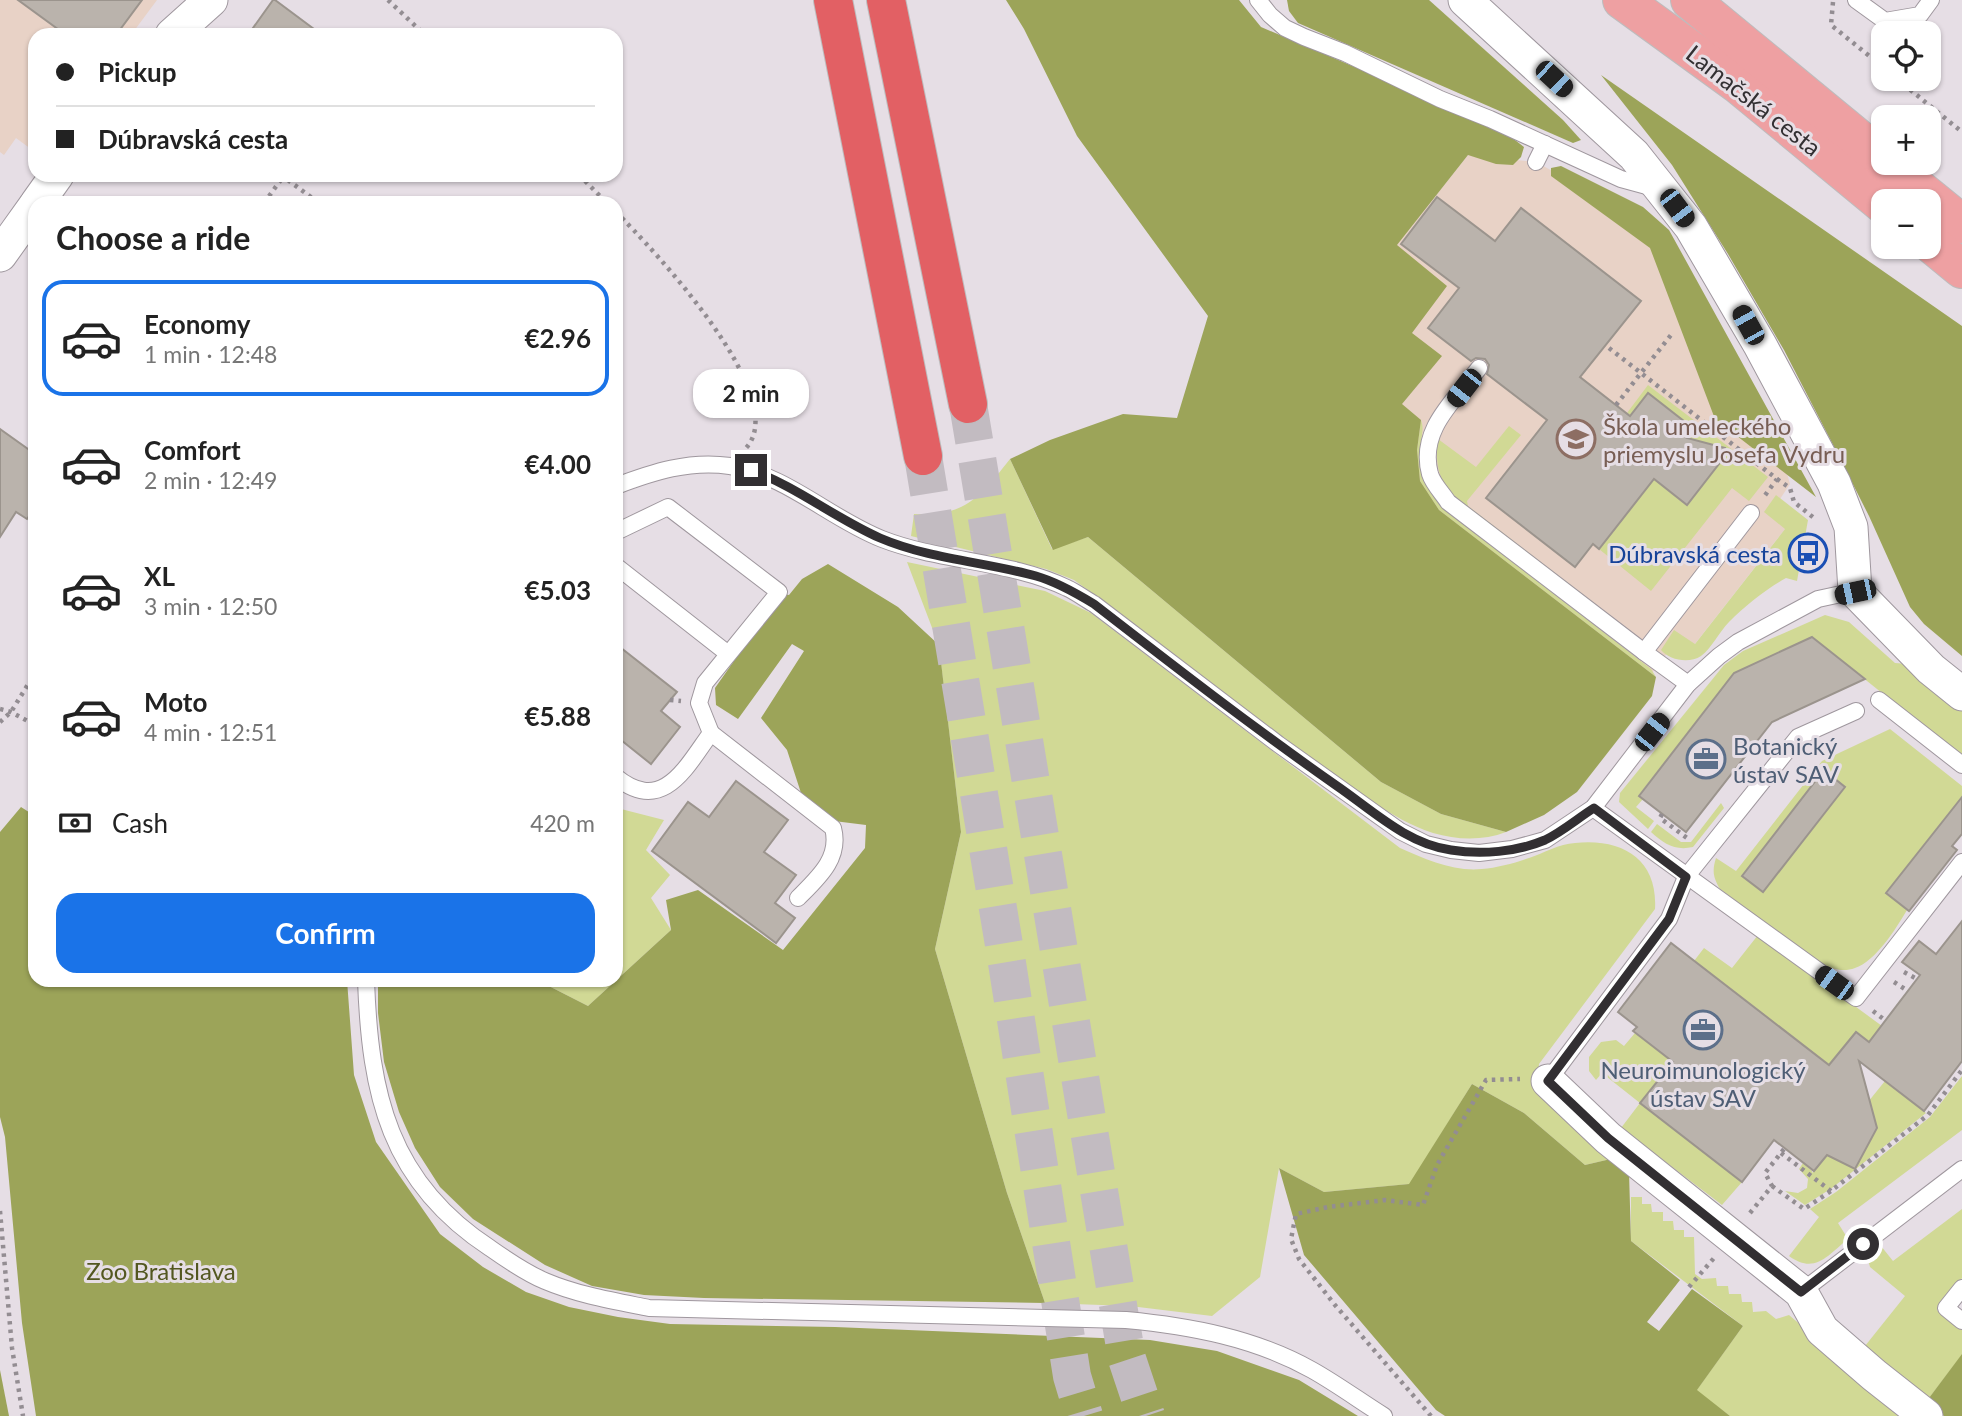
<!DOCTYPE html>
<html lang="en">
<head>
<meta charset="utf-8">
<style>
	:root { --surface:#fff; --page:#f2f2f2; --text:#222; --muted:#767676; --line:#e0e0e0; --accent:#1a73e8 }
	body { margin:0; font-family:Lato,sans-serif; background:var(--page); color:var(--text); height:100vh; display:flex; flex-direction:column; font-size:26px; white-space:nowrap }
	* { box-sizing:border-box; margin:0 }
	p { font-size:23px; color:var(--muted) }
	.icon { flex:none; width:38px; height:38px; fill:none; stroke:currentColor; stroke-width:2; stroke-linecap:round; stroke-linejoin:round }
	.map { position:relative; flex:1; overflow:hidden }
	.sheet { position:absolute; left:28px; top:196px; width:595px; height:791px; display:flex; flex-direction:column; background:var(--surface); border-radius:21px; box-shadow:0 2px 5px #0004 }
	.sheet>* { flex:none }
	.top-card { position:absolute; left:28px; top:28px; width:595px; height:154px; border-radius:21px; box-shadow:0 2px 5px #0004; display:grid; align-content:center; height:154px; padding:0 28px; background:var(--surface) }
	.buttons { position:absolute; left:1871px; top:21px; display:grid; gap:14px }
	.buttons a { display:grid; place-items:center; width:70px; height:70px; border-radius:14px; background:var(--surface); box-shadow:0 2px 5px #0004; font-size:35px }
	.end { position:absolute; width:32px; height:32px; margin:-16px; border:9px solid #322f32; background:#fff; box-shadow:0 0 0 4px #fff }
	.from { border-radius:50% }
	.bubble { position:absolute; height:49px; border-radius:21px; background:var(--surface); box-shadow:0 2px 5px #0004; font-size:23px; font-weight:700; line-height:49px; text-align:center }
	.car { position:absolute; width:21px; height:42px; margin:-21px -10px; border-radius:9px; box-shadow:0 0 5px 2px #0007; background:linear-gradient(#222 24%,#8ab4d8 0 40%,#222 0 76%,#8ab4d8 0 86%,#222 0) }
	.top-card b { display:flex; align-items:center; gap:24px; height:66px; font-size:26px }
	.top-card b+b { border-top:2px solid var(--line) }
	.top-card i { width:18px; height:18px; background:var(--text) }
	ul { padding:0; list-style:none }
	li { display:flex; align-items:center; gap:21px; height:116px; margin:0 14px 10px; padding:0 14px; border:4px solid transparent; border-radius:21px }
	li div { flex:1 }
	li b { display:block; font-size:26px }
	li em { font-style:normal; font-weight:700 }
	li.current { border-color:var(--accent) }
	li>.icon { width:63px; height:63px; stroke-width:1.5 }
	h2 { padding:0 28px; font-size:32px; line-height:84px }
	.pay { display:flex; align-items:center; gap:18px; height:77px; padding:0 28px; font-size:26px }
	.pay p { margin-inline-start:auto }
	.button { display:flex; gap:14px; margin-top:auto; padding:14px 28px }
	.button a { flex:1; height:80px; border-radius:21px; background:var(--accent); color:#fff; font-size:28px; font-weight:700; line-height:80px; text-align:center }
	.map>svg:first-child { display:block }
	.education { fill:#e8d2c6 }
	.green { fill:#d1d995 }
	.forest { fill:#9ca459 }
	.building { fill:#bab3ac; stroke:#9b948d; stroke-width:2 }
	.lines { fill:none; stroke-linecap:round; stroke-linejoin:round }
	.highway-tunnel { stroke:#c2bbc1; stroke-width:38; stroke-dasharray:38 19; stroke-linecap:butt }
	.lane-casing { stroke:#9f979e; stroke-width:18 }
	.street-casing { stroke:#9f979e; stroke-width:35 }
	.primary-casing { stroke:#bdbcbd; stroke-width:40 }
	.highway-casing { stroke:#bdbcbd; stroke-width:40 }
	.path { stroke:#938d92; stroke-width:4.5; stroke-dasharray:3.5 5; stroke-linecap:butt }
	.lane { stroke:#fff; stroke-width:16 }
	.street { stroke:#fff; stroke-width:33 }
	.primary { stroke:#eea0a2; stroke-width:38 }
	.highway { stroke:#e26064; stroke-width:38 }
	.route { stroke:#322f32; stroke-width:9 }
	.labels { text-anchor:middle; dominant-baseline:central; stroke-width:6; stroke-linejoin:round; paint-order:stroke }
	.street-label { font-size:24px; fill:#322f32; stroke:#e6dee5 }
	.education-label { font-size:24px; fill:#785e54; stroke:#e6dee5; text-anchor:start }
	.transit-label { font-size:24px; fill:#164399; stroke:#e6dee5; text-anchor:end }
	.service-label { font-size:24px; fill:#4e5e75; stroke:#e6dee5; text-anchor:start }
	.park-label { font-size:24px; fill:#535720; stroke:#e6dee5 }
</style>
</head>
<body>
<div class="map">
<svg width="1962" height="1416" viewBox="0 0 1962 1416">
	<rect width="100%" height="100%" fill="#e6dee5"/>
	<g class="education">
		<polygon points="0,0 157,0 131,35 35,35 35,152 16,138 4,155 0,152"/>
		<polygon points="1468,155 1536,162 1627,212 1658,234 1786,470 1790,484 1780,499 1785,529 1694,645 1681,635 1652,673 1430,552 1389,363 1380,266"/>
	</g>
	<g class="green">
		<polygon points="1648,385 1768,477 1749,501 1732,488 1651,591 1599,549 1654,479 1687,506 1722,460 1724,454 1720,447 1675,453 1694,429 1648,393 1630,415 1627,413"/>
		<path d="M 1421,420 C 1424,428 1422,433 1421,442 C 1418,467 1426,489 1444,508 L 1651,669 L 1656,677 L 1439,510 L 1420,481 L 1417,450 Z"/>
		<path d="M 1509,426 L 1521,435 L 1467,501 L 1468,506 L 1641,639 L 1638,641 L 1449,494 C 1438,476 1435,460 1438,439 L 1476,467 Z"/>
		<path d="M 1010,459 L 1052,549 L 1088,537 L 1381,782 L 1441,814 L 1506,832 C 1483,841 1457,840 1433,833 C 1390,819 1353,787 1316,761 C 1234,702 1156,638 1074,580 L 1046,569 L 911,536 L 914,514 C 965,517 980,497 1010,459 Z"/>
		<path d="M 1776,495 L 1808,520 L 1797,581 L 1786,578 C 1765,590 1746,605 1729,622 C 1719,632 1712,648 1701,656 C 1689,664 1669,660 1661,650 L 1674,630 L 1695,644 L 1785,529 L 1764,512 Z"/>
		<path d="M 907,562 L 1045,591 L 1091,613 L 1400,848 C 1425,859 1454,872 1482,869 C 1497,868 1515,863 1529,858 C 1544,853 1559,844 1575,843 C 1622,838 1658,859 1655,909 L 1539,1064 L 1538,1086 L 1615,1158 L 1585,1165 L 1524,1113 L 1472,1084 L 1410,1184 L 1324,1192 L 1279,1168 L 1260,1277 L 1212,1316 L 1130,1306 L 1045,1303 L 1007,1193 L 935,949 L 961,832 L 939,646 Z"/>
		<polygon points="1825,615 1849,622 1895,663 1908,664 1962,710 1962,757 1812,637 1734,673 1639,795 1643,799 1636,807 1654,821 1648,829 1619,802 1620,793 1724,665 1743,651"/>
		<path d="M 1890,729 L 1962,786 L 1962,797 C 1943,837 1896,955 1855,968 C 1842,973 1831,968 1819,963 L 1720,889 C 1713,877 1712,871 1716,858 L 1736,871 L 1822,761 Z"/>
		<path d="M 1721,803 L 1724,808 L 1693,847 C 1675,851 1664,844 1651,832 L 1657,824 L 1681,842 L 1691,842 Z"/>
		<polygon points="621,809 664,820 646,850 670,875 651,898 671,930 588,1006 537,980 616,980 616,818"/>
		<polygon points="1758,935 1882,1026 1849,1069 1859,1035 1853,1035 1829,1065 1694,961 1704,948 1732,968"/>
		<polygon points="1635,1033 1673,1062 1640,1103 1742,1182 1722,1205 1621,1128 1640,1103 1602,1073 1596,1080 1589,1071 1589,1057 1601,1042 1616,1040 1624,1046"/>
		<path d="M 1962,1076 L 1962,1130 L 1838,1223 L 1848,1239 C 1828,1255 1815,1275 1789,1256 L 1819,1217 L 1810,1209 L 1836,1192 L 1930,1117 Z"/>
		<polygon points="1885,1081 1926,1113 1832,1188 1805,1205 1785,1191 1798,1193 1807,1188 1808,1179 1799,1169 1803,1163 1812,1171 1812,1173 1835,1144 1855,1169 1877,1128 1847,1128"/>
		<polygon points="1631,1197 1642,1197 1642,1204 1651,1204 1652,1212 1663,1212 1663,1221 1673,1221 1674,1230 1684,1230 1684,1237 1694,1237 1695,1274 1702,1279 1716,1278 1717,1286 1728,1286 1729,1294 1741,1294 1742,1302 1752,1302 1753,1312 1766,1311 1776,1319 1789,1315 1908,1416 1730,1416 1696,1391 1743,1326 1631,1241"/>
		<polygon points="1962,1209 1962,1278 1937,1310 1962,1330 1962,1355 1926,1402 1861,1351 1905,1296 1870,1267 1868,1260 1871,1253 1881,1246 1893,1261"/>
	</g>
	<g class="forest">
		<polygon points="1006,0 1239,0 1261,27 1502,130 1524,147 1521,157 1513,165 1496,164 1468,155 1397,245 1447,286 1412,333 1442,356 1402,404 1421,420 1417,450 1420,481 1439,510 1656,677 1652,696 1577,792 1544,815 1506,832 1441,814 1381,782 1088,537 1053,550 1010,459 1050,440 1123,414 1177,418 1208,316 1077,136 1024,29"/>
		<polygon points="1287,0 1429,0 1563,120 1581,140 1573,143 1298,23 1289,11"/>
		<polygon points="1601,75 1962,326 1962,656 1924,624 1910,607 1869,516 1829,437 1784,350 1728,254 1672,165"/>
		<polygon points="1561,166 1643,207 1669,230 1816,497 1715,419 1650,248 1551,176 1551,168"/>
		<polygon points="828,564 898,607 939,645 961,832 935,949 1007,1193 1045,1303 704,1298 644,1295 592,1286 545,1265 473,1219 440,1187 415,1148 399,1112 384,1062 378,1013 378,980 537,980 588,1006 671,930 666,900 698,890 783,950 865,848 866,825 834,821 802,796 787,750 761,718 804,651 792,644 738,719 716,705 715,688 781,594 789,595 802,579"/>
		<polygon points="21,807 35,816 35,980 347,980 354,1075 376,1142 440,1234 483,1267 526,1292 569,1307 618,1317 670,1324 835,1327 1150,1340 1217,1351 1299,1380 1358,1416 36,1416 22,1323 5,1137 0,1117 0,832"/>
		<polygon points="1472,1084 1524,1113 1585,1165 1615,1158 1629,1172 1631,1241 1680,1280 1647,1322 1659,1331 1692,1289 1743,1326 1697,1390 1730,1416 1445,1416 1436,1410 1304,1255 1279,1168 1324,1192 1409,1184"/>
		<polygon points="1962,1354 1962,1416 1944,1416 1926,1402"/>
		<polygon points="0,1370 9,1416 0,1416"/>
	</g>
	<g class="building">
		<polygon points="18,0 142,0 116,35 66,35"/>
		<polygon points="273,0 275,0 322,35 248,35"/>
		<polygon points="1437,197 1495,241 1521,208 1641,301 1580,377 1630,416 1648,393 1694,429 1687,438 1725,448 1722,460 1687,505 1654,479 1599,549 1593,544 1575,567 1486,498 1547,420 1487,374 1489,365 1485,359 1476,358 1471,361 1428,328 1459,288 1401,244"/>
		<polygon points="0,429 35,454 35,508 27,519 16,512 0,537"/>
		<polygon points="1812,637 1865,679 1772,722 1686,832 1639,796 1734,673"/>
		<polygon points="616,644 677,692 661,711 680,727 651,764 616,736"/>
		<polygon points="1824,770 1845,787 1763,892 1742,876"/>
		<polygon points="736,781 788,820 764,852 796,875 775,903 795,918 776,943 652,851 688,802 709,817"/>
		<polygon points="1962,797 1962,834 1952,846 1957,850 1909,911 1886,893"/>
		<polygon points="1962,921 1962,1061 1924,1111 1859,1061 1877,1128 1855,1169 1827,1155 1814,1171 1774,1140 1742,1182 1640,1103 1673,1062 1633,1031 1637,1027 1618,1012 1671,943 1829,1065 1856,1032 1869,1042 1920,975 1902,962 1919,941 1936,954"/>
	</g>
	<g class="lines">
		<g class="highway-tunnel">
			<polyline points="968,404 1127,1359 1146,1416"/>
			<polyline points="923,456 1007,963 1072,1376 1084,1416"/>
		</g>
		<defs>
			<g id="lane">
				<polyline points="1258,0 1270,15 1285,28 1304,37 1345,53 1440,99 1490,119 1621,179 1654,188"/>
				<polyline points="1856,0 1885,21 1920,15 1931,0"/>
				<polyline points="1536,162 1545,144"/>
				<path d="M 1479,368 C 1455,400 1418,430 1430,474 C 1433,484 1443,494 1448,502 L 1644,652"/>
				<path d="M 616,486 C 653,472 689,460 730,466 C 787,475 829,518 882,539 C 941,562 1012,561 1067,588 C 1076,592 1085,599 1094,604 L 1278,744 L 1400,831 L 1426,844 L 1451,850 L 1479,853 L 1512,849 L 1545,840 L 1593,808 L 1688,684 L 1719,656 L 1738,642 L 1818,599 L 1855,591"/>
				<path d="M 616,532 L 668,507 L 779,592 L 705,683 L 699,703 L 711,733 C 686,767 663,815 616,777"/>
				<polyline points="616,566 727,653"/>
				<polyline points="1688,684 1644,652 1751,513"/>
				<polyline points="1879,700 1962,765"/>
				<path d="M 711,733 L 833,828 C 841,858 818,878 798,898"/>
				<polyline points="1593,808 1856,998 1962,862"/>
				<path d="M 366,980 C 370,1094 389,1182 490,1248 C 507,1260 526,1273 545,1281 C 578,1295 614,1301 649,1308 L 1126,1320 C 1190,1326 1255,1338 1312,1370 C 1337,1384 1360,1401 1384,1416"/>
				<polyline points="1548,1081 1669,919 1686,877 1798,737 1856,711"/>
				<polyline points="1962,1288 1946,1308 1962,1321"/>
				<polyline points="1801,1292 1962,1169"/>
			</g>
			<g id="street">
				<polyline points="1465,0 1634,155 1691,227 1760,345 1834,483 1851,527 1855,591 1931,669 1962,694"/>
				<polyline points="172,35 211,0"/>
				<polyline points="37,203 57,175"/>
				<polyline points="0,255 35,206"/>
				<polyline points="1548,1081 1608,1138 1801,1292 1822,1330 1874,1375 1926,1416"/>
			</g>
			<g id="primary">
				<polyline points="1622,0 1739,85 1883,204"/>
				<polyline points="1690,0 1883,159"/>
				<polyline points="1887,163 1962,224"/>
				<polyline points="1928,241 1962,269"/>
			</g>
			<g id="highway">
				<polyline points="833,0 923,456"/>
				<polyline points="886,0 968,404"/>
			</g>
		</defs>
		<use href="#lane" class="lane-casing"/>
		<use href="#street" class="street-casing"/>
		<use href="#primary" class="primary-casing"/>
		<use href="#highway" class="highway-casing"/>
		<g class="path">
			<polyline points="388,0 425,35"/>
			<polyline points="1833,2 1831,25 1883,67"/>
			<polyline points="1897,79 1962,132"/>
			<polyline points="281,175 319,203"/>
			<polyline points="579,175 607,203"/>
			<polyline points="264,203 283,177"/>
			<path d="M 616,212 C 652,248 793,397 746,448"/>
			<polyline points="1609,348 1641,373 1671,335"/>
			<polyline points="1616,405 1641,373 1777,479 1763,498"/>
			<polyline points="1777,479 1790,488 1794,502 1814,518"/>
			<polyline points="670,700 681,701"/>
			<polyline points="0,709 11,712 35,725"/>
			<polyline points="0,722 11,712 35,673"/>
			<polyline points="1662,814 1660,818 1687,838 1688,837"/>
			<polyline points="1904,972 1917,979"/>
			<polyline points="1894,982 1908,991"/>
			<polyline points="1873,1011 1886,1021"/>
			<polyline points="1781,1153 1831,1191"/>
			<polyline points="1772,1186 1804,1209 1831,1191 1928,1115 1962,1070"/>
			<polyline points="0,1211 12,1348 23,1416"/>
			<polyline points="1750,1213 1772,1186 1765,1173 1784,1149"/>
			<polyline points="1689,1287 1714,1258"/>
			<polyline points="1431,1416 1335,1305 1299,1259 1291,1239 1296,1214 1328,1207 1385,1200 1423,1205 1437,1165 1486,1080 1520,1079"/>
		</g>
		<use href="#lane" class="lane"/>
		<use href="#street" class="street"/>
		<use href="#primary" class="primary"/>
		<use href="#highway" class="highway"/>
	</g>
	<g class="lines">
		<path class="route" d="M 751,470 C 797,487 835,518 880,538 C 929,559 985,562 1036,576 C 1057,582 1076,593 1094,604 C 1174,666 1254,728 1337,786 C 1372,810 1407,844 1451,850 C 1481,855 1517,852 1545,840 C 1562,832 1578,818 1594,808 L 1686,877 L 1669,919 L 1548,1081 L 1608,1138 L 1801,1292 L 1863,1244"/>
	</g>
	<defs>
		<symbol id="school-ring" viewBox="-11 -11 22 22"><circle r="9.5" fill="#e6dee5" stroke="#8d6e63" stroke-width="1.5"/><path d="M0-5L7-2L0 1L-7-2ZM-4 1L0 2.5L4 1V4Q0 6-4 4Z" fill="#8d6e63"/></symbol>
		<symbol id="bus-ring" viewBox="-11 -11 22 22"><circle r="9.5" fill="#e6dee5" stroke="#1a4fb4" stroke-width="1.5"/><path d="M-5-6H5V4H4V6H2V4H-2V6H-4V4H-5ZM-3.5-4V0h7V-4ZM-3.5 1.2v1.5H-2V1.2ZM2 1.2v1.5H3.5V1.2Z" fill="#1a4fb4"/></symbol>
		<symbol id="office-ring" viewBox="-11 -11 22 22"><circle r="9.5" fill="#e6dee5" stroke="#5c6f8a" stroke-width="1.5"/><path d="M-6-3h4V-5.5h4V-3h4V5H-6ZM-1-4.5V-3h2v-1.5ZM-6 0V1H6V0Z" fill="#5c6f8a"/></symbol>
	</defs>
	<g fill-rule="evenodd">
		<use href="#school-ring" x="1554" y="417" width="44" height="44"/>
		<use href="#bus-ring" x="1786" y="531" width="44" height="44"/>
		<use href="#office-ring" x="1684" y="737" width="44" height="44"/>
		<use href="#office-ring" x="1681" y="1008" width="44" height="44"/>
	</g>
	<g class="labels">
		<g class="street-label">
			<text transform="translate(1754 100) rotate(38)">Lamačská cesta</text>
		</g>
		<g class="education-label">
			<text x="1603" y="425">Škola umeleckého<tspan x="1603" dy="28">priemyslu Josefa Vydru</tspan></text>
		</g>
		<g class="transit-label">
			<text x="1781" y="553">Dúbravská cesta</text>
		</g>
		<g class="service-label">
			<text x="1733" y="745">Botanický<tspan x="1733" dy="28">ústav SAV</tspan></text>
			<text x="1703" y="1069" text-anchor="middle">Neuroimunologický<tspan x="1703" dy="28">ústav SAV</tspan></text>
		</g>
		<g class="park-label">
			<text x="161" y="1270">Zoo Bratislava</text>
		</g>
	</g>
</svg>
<div class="buttons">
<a><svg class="icon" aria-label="locate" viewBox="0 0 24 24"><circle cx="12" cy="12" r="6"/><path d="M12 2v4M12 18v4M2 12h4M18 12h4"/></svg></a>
<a>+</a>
<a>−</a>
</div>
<i class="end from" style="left:1863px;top:1244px"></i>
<i class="end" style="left:751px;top:470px"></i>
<div class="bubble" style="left:693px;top:369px;width:116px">2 min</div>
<i class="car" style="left:1554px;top:79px;rotate:133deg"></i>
<i class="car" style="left:1677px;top:208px;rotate:143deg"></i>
<i class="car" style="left:1748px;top:325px;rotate:331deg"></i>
<i class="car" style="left:1464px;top:388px;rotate:218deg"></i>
<i class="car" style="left:1855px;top:592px;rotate:258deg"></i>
<i class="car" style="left:1652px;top:732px;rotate:38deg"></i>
<i class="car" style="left:1834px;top:983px;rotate:306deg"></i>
<div class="top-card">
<b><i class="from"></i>Pickup</b>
<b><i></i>Dúbravská cesta</b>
</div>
<section class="sheet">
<h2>Choose a ride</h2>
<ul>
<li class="current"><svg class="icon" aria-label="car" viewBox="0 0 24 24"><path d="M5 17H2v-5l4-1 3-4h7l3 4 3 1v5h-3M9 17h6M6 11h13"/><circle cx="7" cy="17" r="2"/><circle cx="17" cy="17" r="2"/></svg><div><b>Economy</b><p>1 min · 12:48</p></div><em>€2.96</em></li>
<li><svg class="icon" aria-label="car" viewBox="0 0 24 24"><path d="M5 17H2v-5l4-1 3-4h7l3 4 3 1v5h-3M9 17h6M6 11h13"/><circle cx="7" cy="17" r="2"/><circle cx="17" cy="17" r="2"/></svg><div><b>Comfort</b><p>2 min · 12:49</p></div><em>€4.00</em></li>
<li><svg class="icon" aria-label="car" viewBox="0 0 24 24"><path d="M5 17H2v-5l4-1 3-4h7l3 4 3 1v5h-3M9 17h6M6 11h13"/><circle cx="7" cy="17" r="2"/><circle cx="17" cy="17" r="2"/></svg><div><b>XL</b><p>3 min · 12:50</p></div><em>€5.03</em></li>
<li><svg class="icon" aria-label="car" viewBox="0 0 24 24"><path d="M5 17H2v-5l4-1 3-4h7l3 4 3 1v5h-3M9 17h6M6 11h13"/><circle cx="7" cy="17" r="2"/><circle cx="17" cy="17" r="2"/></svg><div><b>Moto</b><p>4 min · 12:51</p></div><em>€5.88</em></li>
</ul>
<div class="pay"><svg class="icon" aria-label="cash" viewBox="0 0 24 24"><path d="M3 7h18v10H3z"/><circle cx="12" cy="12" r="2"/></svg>Cash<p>420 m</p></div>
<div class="button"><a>Confirm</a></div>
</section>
</div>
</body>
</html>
